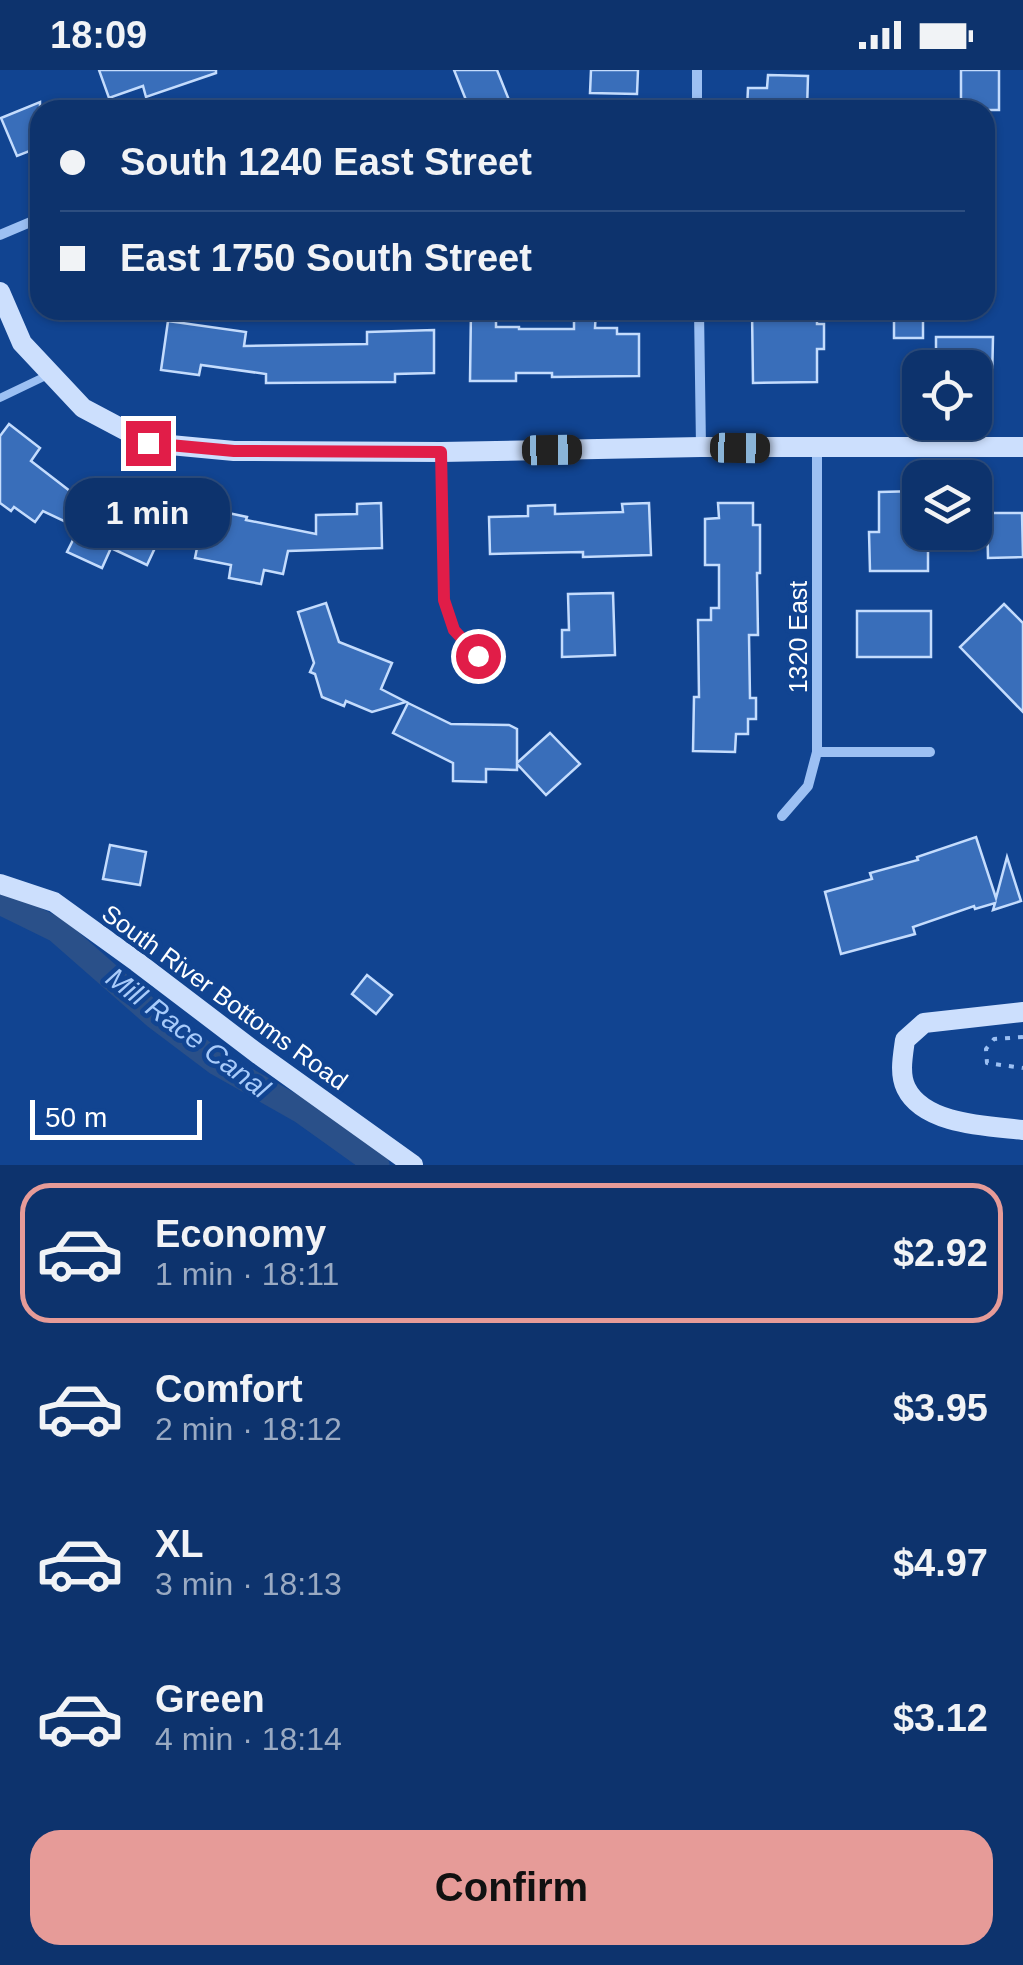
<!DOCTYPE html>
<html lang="en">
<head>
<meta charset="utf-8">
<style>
	:root { --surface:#0d336d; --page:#1b3f75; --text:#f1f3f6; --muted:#9aaac2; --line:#2d4e80; --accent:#e69b98 }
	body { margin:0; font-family:Helvetica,sans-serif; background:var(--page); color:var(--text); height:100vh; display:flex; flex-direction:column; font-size:38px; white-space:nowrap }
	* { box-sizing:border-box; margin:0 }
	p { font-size:32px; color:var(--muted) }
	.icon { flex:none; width:55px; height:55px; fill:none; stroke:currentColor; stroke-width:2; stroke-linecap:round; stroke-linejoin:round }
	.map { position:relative; height:1095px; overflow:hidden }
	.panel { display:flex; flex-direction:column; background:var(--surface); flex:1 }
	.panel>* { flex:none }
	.hud { position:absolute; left:30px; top:30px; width:965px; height:220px; border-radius:30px; box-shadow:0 2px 8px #0004,0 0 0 2px var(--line); display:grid; align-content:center; height:220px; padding:0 30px; background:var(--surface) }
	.tools { position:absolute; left:902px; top:280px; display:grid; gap:20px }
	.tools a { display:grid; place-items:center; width:90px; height:90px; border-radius:20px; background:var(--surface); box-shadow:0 2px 8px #0004,0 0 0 2px var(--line); font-size:50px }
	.scale { position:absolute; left:30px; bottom:25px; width:172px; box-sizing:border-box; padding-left:10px; border:5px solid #fff; border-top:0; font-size:28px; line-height:35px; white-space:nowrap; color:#fff; -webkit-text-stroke:8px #114491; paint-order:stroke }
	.end { position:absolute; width:45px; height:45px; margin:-22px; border:12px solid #e11d48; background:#fff; box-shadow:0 0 0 5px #fff }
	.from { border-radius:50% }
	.bubble { position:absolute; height:70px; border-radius:30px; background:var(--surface); box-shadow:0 2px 8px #0004,0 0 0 2px var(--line); font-size:32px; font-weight:700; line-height:70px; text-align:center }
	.car { position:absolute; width:30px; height:60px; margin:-30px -15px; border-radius:12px; box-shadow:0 0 8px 2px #0007; background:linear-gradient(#222 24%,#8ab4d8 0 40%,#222 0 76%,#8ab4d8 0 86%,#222 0) }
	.hud b { display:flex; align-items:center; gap:35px; height:95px; font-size:38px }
	.hud b+b { border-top:2px solid var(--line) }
	.hud i { width:25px; height:25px; background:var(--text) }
	ul { padding:18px 0 0; list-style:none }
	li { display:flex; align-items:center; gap:30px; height:140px; margin:0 20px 15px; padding:0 10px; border:5px solid transparent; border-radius:30px }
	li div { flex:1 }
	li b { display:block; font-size:38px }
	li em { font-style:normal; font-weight:700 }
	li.active { border-color:var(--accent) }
	li>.icon { width:90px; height:90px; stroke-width:1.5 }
	.action { display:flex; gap:20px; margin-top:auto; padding:20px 30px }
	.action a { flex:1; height:115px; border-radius:30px; background:var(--accent); color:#111; font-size:40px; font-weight:700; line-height:115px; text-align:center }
	.status { display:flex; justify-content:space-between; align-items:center; height:70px; padding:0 50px; background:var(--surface); direction:ltr }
	.status svg { height:28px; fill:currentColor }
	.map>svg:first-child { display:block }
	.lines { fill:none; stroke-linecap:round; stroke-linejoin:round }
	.canal { stroke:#2a5089; stroke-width:25 }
	.building { fill:#396eba; stroke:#c4dcfd; stroke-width:2.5 }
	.path { stroke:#9cc0f3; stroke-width:4; stroke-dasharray:5 8; stroke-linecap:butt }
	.lane { stroke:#9cc0f3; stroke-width:8 }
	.street { stroke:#9cc0f3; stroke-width:10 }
	.secondary { stroke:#ccdffd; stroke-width:20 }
	.route { stroke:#e11d48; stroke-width:12 }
	.labels { text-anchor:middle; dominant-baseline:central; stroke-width:9; stroke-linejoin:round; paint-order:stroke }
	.street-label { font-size:25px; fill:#fff; stroke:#114491 }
	.water-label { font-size:28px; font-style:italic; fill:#a8cbfa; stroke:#114491 }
</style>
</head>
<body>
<div class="status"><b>18:09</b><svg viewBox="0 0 49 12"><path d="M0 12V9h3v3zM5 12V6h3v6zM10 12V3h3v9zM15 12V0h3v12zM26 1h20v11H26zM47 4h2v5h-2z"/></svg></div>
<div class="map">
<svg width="1023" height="1095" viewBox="0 0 1023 1095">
	<rect width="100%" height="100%" fill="#114491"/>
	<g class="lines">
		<polyline class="canal" points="0,832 57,860 156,947 217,993 303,1042 377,1095"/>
	</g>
	<g class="building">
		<polygon points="99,0 216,0 216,3 146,27 143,16 109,28"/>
		<polygon points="454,0 497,0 513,40 470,40"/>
		<polygon points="591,0 638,0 637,24 590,23"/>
		<rect x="961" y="0" width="38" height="40"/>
		<polygon points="768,5 808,6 807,40 747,40 748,18 767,18"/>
		<polygon points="40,32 40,77 17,86 1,48"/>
		<polygon points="471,240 496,240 496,257 519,257 519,259 574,259 574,240 596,240 595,258 617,258 617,264 639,264 639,306 552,307 552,303 516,303 516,311 470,311"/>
		<polygon points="752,240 817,240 817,254 824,254 824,279 817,279 817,312 753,313"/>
		<rect x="894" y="240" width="29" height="28"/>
		<polygon points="168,251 246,262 244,276 367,274 367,262 434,260 434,303 395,304 395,312 266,313 266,304 201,295 199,305 161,300"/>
		<polygon points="936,267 993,267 992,313 975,313 975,298 936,298"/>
		<polygon points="9,354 40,378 31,391 79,428 86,413 125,431 129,422 154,434 142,458 160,467 147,495 111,478 102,498 67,482 79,458 43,441 35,452 14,437 11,441 0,433 0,366"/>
		<polygon points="920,421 920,462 928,462 928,501 870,501 869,462 879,462 879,422"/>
		<polygon points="381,433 382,478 288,481 283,504 264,500 261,514 229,508 231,495 195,488 205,438 247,447 246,450 316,464 316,445 357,444 357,434"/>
		<polygon points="649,433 651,485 583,487 583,482 490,484 489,447 528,446 528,436 555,435 555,444 623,442 622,434"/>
		<polygon points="718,433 753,433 753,455 760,455 760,503 757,503 758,565 749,565 750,628 756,628 756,649 748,649 748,664 736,664 735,682 693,681 694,627 699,627 698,550 711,550 711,538 719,538 719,495 705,495 705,449 719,448"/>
		<polygon points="987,443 1022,443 1023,487 988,488"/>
		<polygon points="613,523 615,585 562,587 562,560 569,560 568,524"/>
		<polygon points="326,533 339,572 392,593 381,619 406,632 372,642 346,631 344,636 322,627 315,604 310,602 314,593 298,542"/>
		<polygon points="1004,534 1023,553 1023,642 960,577"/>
		<rect x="857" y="541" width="74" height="46"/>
		<polygon points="408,633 451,654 509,655 517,659 517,693 550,663 580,694 546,725 517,694 517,700 486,699 486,712 453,711 453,693 393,663"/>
		<polygon points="976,767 996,828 1007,787 1021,831 993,840 995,833 975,839 974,836 913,857 915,864 841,884 825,822 872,809 870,803 918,790 917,787"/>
		<polygon points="110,775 146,782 140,815 103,809"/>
		<polygon points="367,905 392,925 376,944 352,924"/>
	</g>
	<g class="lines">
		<polyline class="path" points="1023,967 994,969 986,979 987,993 1023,998"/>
		<polyline class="lane" points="0,328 50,304"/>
		<g class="street">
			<polyline points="697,0 697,40"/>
			<polyline points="0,165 40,148"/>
			<polyline points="699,240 701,377"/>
			<polyline points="441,382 444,530 454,560 478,585"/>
			<polyline points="817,682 930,682"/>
			<polyline points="782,746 808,716 817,682 817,378"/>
		</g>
		<g class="secondary">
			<polyline points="0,222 22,273 83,338 149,373 234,381 441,382 701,377 1023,377"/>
			<polyline points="0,814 54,832 137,892 258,984 413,1095"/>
			<path d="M 1023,942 L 924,953 L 905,970 C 903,985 899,1004 906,1018 C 924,1055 988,1056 1023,1060"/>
		</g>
	</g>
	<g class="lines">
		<polyline class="route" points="148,373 234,381 441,382 444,530 454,560 478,586"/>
	</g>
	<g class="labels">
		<g class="street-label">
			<text transform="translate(798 567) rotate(-90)">1320 East</text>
			<text transform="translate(225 927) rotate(36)">South River Bottoms Road</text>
		</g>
		<g class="water-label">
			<text transform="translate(188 963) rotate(37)">Mill Race Canal</text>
		</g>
	</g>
</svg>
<div class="tools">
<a><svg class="icon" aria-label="locate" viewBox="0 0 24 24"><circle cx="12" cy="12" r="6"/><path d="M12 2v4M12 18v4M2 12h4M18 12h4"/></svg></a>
<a><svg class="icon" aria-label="layers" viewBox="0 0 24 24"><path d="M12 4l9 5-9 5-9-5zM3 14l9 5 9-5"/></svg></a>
</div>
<div class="scale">50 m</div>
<i class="end from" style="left:478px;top:586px"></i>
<i class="end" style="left:148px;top:373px"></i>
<div class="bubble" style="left:65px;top:408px;width:165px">1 min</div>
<i class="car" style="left:740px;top:378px;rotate:91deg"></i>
<i class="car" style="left:552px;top:380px;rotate:89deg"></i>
<div class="hud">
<b><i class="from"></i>South 1240 East Street</b>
<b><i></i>East 1750 South Street</b>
</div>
</div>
<section class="panel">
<ul>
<li class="active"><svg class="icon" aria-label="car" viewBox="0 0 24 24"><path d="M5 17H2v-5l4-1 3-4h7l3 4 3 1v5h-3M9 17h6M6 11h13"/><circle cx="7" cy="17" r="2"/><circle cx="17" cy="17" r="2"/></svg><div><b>Economy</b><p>1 min · 18:11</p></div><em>$2.92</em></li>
<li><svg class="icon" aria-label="car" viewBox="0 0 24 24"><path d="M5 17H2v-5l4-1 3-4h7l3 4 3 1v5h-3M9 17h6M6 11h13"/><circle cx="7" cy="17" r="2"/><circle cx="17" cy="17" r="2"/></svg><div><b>Comfort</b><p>2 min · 18:12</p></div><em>$3.95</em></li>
<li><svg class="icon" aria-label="car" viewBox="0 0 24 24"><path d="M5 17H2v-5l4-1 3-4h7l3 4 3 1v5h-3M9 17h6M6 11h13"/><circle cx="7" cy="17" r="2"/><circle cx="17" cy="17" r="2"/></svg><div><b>XL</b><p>3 min · 18:13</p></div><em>$4.97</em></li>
<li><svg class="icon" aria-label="car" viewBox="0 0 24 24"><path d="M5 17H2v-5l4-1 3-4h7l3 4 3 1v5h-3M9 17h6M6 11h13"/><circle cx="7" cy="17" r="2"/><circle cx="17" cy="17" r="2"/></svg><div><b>Green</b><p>4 min · 18:14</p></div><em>$3.12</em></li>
</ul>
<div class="action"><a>Confirm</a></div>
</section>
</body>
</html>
